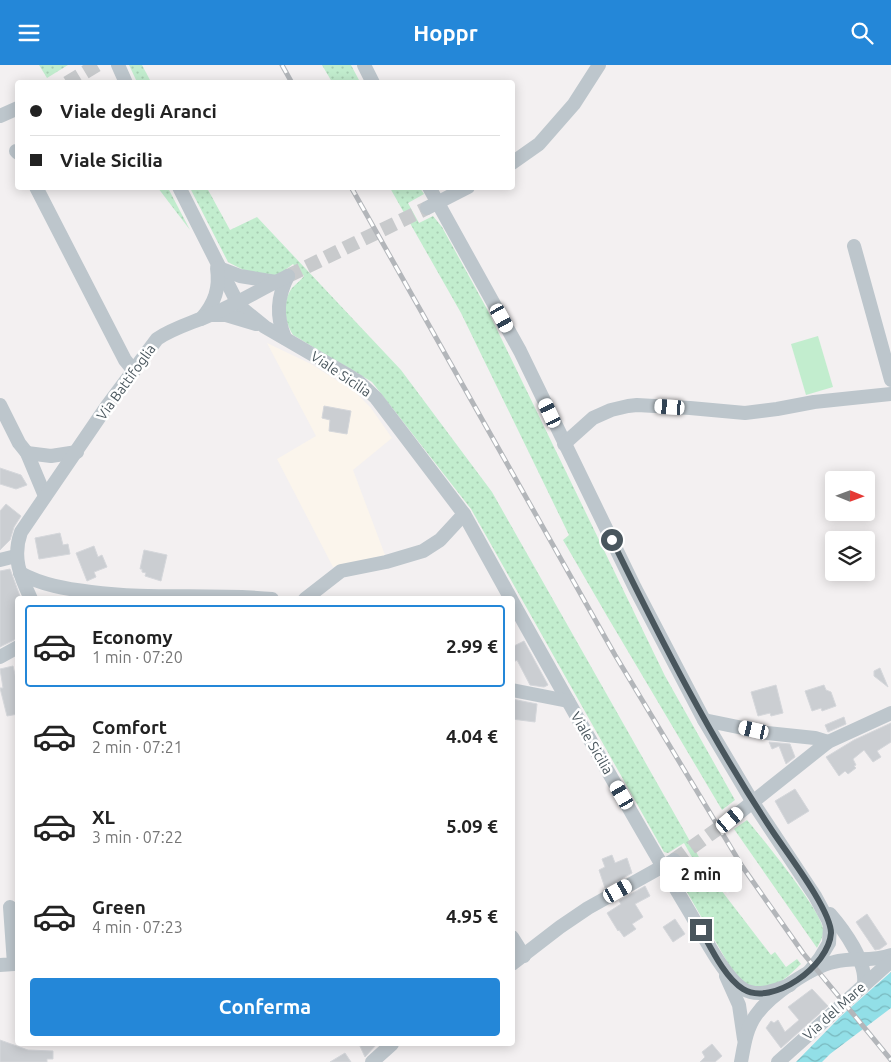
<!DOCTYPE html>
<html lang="it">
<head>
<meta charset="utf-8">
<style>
	:root { --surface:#fff; --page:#f6f6f6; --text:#222; --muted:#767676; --line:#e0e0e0; --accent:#2487d8 }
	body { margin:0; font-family:Ubuntu,sans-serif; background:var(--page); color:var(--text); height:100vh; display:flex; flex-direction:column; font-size:19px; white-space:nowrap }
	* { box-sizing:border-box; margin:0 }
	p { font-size:16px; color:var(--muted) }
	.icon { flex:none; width:28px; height:28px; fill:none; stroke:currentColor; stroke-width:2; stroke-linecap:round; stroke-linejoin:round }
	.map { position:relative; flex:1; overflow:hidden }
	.sheet { position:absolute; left:15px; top:531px; width:500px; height:450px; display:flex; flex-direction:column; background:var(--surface); border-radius:5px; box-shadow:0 2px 12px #0003 }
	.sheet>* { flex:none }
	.top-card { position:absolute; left:15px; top:15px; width:500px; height:110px; border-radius:5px; box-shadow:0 2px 12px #0003; display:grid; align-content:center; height:110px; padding:0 15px; background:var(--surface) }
	.needle { width:32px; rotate:91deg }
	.buttons { position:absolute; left:825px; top:406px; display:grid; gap:10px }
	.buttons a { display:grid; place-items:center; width:50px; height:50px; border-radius:5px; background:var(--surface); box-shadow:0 2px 12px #0003; font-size:25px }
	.end { position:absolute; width:22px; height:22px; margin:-11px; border:6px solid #49565d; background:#fff; box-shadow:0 0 0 2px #fff }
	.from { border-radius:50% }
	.bubble { position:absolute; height:35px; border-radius:5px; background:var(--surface); box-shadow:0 2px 12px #0003; font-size:16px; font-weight:600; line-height:35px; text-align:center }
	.car { position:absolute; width:15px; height:30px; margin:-15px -8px; border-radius:6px; box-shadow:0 0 4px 1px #0007; background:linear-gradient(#fff 24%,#345 0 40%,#fff 0 76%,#345 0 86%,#fff 0) }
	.top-card b { display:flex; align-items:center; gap:18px; height:48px; font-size:19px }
	.top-card b+b { border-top:1px solid var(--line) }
	.top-card i { width:12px; height:12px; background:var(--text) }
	ul { padding:9px 0 0; list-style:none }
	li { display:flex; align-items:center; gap:15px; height:82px; margin:0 10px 8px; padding:0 5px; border:2px solid transparent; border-radius:5px }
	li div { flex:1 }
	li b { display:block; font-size:19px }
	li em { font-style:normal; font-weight:600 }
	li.current { border-color:var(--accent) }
	li>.icon { width:45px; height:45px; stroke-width:1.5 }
	.cta { display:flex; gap:10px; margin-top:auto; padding:10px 15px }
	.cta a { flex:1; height:58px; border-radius:5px; background:var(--accent); color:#fff; font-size:20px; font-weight:600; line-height:58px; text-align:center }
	header { display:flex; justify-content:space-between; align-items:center; height:65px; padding:0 15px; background:var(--accent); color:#fff; font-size:22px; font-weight:600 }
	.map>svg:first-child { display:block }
	.commercial { fill:#fbf5ec; fill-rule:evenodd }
	.green { fill:url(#green-dots) }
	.pitch { fill:#c2edce }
	.water { fill:url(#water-waves) }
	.building { fill:#cbced2; stroke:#d5d7db }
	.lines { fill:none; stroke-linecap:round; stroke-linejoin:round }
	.minor-tunnel { stroke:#c8cacc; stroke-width:14; stroke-dasharray:14 7; stroke-linecap:butt }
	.minor { stroke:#bdc6cc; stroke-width:14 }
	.rail-casing { stroke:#b3b6ba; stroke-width:5 }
	.rail { stroke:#fff; stroke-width:3; stroke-dasharray:9; stroke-linecap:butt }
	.route { stroke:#49565d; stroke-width:6 }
	.labels { text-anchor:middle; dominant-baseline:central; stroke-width:5; stroke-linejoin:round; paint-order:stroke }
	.street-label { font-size:14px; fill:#49565d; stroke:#fff }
</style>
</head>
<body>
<header><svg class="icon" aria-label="menu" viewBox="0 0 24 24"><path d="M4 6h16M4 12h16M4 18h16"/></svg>Hoppr<svg class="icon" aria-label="search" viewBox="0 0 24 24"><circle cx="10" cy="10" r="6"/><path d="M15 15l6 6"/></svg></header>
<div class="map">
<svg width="891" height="997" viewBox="0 0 891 997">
	<defs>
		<pattern id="green-dots" width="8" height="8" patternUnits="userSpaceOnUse" patternTransform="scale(1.25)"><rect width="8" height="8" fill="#c2edce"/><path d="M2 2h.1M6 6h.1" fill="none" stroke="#a8cdb3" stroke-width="1.8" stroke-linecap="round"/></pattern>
		<pattern id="water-waves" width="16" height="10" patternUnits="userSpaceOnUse" patternTransform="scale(1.25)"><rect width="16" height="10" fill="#92dfe7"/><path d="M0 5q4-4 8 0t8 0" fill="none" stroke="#79b8be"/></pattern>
	</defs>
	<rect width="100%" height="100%" fill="#f3f0f1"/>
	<path class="commercial" d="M 267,278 L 311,299 L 355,327 L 371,343 L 392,373 L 353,405 L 385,490 L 333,502 L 277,394 L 316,371 ZM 324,341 L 350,346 L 347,369 L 329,366 L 330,355 L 322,353 Z"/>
	<g class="green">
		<polygon points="39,0 68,0 47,13"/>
		<polygon points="129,0 142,0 151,17 137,17"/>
		<polygon points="322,0 351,0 360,17 332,17"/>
		<polygon points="158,123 168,123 190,165"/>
		<path d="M 190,123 L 207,123 L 230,165 L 257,152 L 401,305 L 492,427 L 708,808 L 771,890 L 775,887 L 786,902 L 797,894 L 801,899 C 786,913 772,929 749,922 C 745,920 740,915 736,912 L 684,822 L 681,814 L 681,804 L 693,794 L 684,778 L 668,788 L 664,787 L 471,444 L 372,317 L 293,270 C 284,256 282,237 292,223 C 296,219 301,215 304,211 L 293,199 C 289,202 284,206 279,209 C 266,216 240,204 228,197 Z"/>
		<polygon points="390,123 420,123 424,129 408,138 419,158 433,151 442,162 487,244 665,611 735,735 722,745 607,551 563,475 569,470 461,248"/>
		<path d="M 747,755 C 762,773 821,845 823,864 C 824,871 820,877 817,883 L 734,764 Z"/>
	</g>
	<polygon class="pitch" points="818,271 833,322 806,330 791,279"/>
	<polygon class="water" points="891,907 891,943 830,989 822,997 796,997 840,952"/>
	<g class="building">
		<polygon points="324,341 351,346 347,369 329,366 330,355 322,353"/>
		<polygon points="0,403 21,410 27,420 16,424 0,419"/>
		<polygon points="6,439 21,451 14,462 10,475 0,485 0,446"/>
		<polygon points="60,468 63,480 68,479 70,489 39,494 35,473"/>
		<polygon points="94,481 98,492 102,490 107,502 94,507 96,512 87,516 76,488"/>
		<polygon points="144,485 167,490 161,516 145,511 146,508 142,507 142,504 140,504"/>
		<polygon points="10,504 21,534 18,534 18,573 0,582 0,506"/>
		<polygon points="524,576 548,620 544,622 530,620 517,595 512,598 512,582"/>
		<polygon points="13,601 18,622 18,649 7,651 0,623 3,623 0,604"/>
		<polygon points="880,603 888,622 874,611 874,606"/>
		<polygon points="776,620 783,648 771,651 770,648 758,651 751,627"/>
		<polygon points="824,620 826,625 831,627 836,641 822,646 821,643 812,646 805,626"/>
		<polygon points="512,634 537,639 535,657 512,654"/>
		<polygon points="844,652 846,659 828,667 825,660"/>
		<polygon points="891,658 891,677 877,686 881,692 873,697 864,685 853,694 856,700 854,701 856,703 848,709 845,706 839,711 826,692 854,675"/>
		<polygon points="769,677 790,679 795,692 786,699 779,681 772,684"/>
		<polygon points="795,724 809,746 788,759 775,736"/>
		<polygon points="612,790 615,798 627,793 632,808 605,823 599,805 605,802 602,794"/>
		<polygon points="645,821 650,831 635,839 643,852 632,859 636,864 624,872 619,865 618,866 607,848 621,839 619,836"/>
		<polygon points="867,849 887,879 880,884 875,885 856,857"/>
		<polygon points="675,854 685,869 673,877 663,862"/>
		<polygon points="812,924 828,941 781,983 766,963 771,956 774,958 778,955 785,967 799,955 788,942"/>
		<polygon points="0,975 28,985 53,986 53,994 47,994 47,997 0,997"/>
		<polygon points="359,979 377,979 365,992"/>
		<polygon points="712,979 722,991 715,997 700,997 705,992 702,987"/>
		<polygon points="345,988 351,997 330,997"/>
	</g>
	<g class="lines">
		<g class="minor-tunnel">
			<polyline points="67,18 97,0"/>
			<polyline points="288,211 427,143"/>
			<polyline points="674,795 730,755"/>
		</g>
		<g class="minor">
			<polyline points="118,0 126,18"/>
			<polyline points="364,0 373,18"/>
			<polyline points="0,51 18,43"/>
			<polyline points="16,86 18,88"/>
			<polyline points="512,98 539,79 574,39 599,0"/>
			<polyline points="36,122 125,295 134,306"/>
			<polyline points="179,122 237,237 244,245 265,262 346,309 359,317 376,333 464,449 511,534"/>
			<polyline points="429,122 520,286 635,523 704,655 752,736 815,831 828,855 830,861 829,878 820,893 809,907"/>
			<polyline points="427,143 468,122"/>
			<polyline points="854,181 891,315"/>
			<polyline points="219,203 240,211 276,217"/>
			<polyline points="211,250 226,250 256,259"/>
			<path d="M 201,254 C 215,238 220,223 217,203"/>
			<path d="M 285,273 C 276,251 277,232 288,211"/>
			<polyline points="0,340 19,378 27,388 45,431"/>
			<polyline points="564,379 593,353 611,345 628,341 637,340 690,343 745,348 777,344 814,337 891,329"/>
			<polyline points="27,388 51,391 77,387"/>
			<polyline points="0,495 16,491"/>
			<path d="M 20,508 C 42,520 66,524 91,527 C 151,535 211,528 272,534"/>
			<path d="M 31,534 C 20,511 12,492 21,467 L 107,341 L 157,274 C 173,263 192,258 210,250 C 237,239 262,223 288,211"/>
			<polyline points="305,534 341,506 386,497 423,486 440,475 464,449"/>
			<path d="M 512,536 C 570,640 628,744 689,846 C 701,866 724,912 743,924 C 759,933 775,925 790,920"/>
			<polyline points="0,592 18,582"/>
			<polyline points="512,625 568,636"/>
			<polyline points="704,655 767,668 815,673 828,677"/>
			<polyline points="730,755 828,677 891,648"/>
			<path d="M 830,849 C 844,865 867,897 864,919"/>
			<polyline points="512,872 524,891"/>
			<polyline points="512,899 560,862 588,843 674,795"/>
			<polyline points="0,900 14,899 10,842"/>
			<polyline points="726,911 739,940 744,974"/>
			<polyline points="372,997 392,979"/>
			<path d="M 741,997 C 744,981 746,964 756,950 C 770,930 811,902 834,897 C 853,892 872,897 891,890"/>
			<polyline points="778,997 891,896"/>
		</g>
		<defs>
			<g id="rail">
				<polyline points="282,0 292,18"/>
				<polyline points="351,122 615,590 742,801 803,888 891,995"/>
			</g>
		</defs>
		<use href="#rail" class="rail-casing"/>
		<use href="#rail" class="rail"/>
	</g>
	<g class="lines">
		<path class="route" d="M 612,475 C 661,575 711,674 773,767 C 787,788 831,845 831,868 C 829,901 772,942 743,924 C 725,913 711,883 701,865"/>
	</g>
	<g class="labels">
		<g class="street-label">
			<text transform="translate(341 309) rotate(34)">Viale Sicilia</text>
			<text transform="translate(126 317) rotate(-54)">Via Battifoglia</text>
			<text transform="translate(592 678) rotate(60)">Viale Sicilia</text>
			<text transform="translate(834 946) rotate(-42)">Via del Mare</text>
		</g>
	</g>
</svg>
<div class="buttons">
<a><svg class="needle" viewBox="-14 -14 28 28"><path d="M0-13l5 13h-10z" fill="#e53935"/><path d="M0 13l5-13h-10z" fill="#767676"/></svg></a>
<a><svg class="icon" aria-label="layers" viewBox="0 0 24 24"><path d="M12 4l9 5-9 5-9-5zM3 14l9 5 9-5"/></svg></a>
</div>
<i class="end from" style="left:612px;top:475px"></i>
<i class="end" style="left:701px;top:865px"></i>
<div class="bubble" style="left:660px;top:792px;width:82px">2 min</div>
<i class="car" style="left:502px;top:253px;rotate:151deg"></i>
<i class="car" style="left:670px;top:342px;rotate:274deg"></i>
<i class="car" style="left:550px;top:348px;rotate:335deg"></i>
<i class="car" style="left:754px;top:665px;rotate:283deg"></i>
<i class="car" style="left:622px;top:730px;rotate:330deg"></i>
<i class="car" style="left:730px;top:755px;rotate:50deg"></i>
<i class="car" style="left:618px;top:826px;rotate:61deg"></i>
<div class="top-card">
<b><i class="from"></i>Viale degli Aranci</b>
<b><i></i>Viale Sicilia</b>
</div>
<section class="sheet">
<ul>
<li class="current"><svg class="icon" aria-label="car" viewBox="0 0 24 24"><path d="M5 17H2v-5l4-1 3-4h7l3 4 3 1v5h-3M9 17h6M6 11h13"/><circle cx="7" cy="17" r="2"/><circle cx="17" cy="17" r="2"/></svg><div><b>Economy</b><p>1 min · 07:20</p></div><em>2.99 €</em></li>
<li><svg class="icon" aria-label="car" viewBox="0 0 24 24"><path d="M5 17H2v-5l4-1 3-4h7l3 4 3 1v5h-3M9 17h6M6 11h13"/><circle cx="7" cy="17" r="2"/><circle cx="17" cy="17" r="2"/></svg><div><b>Comfort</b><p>2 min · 07:21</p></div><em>4.04 €</em></li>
<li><svg class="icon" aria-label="car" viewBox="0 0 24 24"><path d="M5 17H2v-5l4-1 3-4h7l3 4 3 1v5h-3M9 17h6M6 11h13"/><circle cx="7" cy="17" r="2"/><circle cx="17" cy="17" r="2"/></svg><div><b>XL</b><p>3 min · 07:22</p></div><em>5.09 €</em></li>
<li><svg class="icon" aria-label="car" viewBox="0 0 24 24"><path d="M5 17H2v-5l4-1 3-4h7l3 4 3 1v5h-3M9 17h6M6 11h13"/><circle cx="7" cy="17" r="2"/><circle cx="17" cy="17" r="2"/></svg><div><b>Green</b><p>4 min · 07:23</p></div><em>4.95 €</em></li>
</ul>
<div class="cta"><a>Conferma</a></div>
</section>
</div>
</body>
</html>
